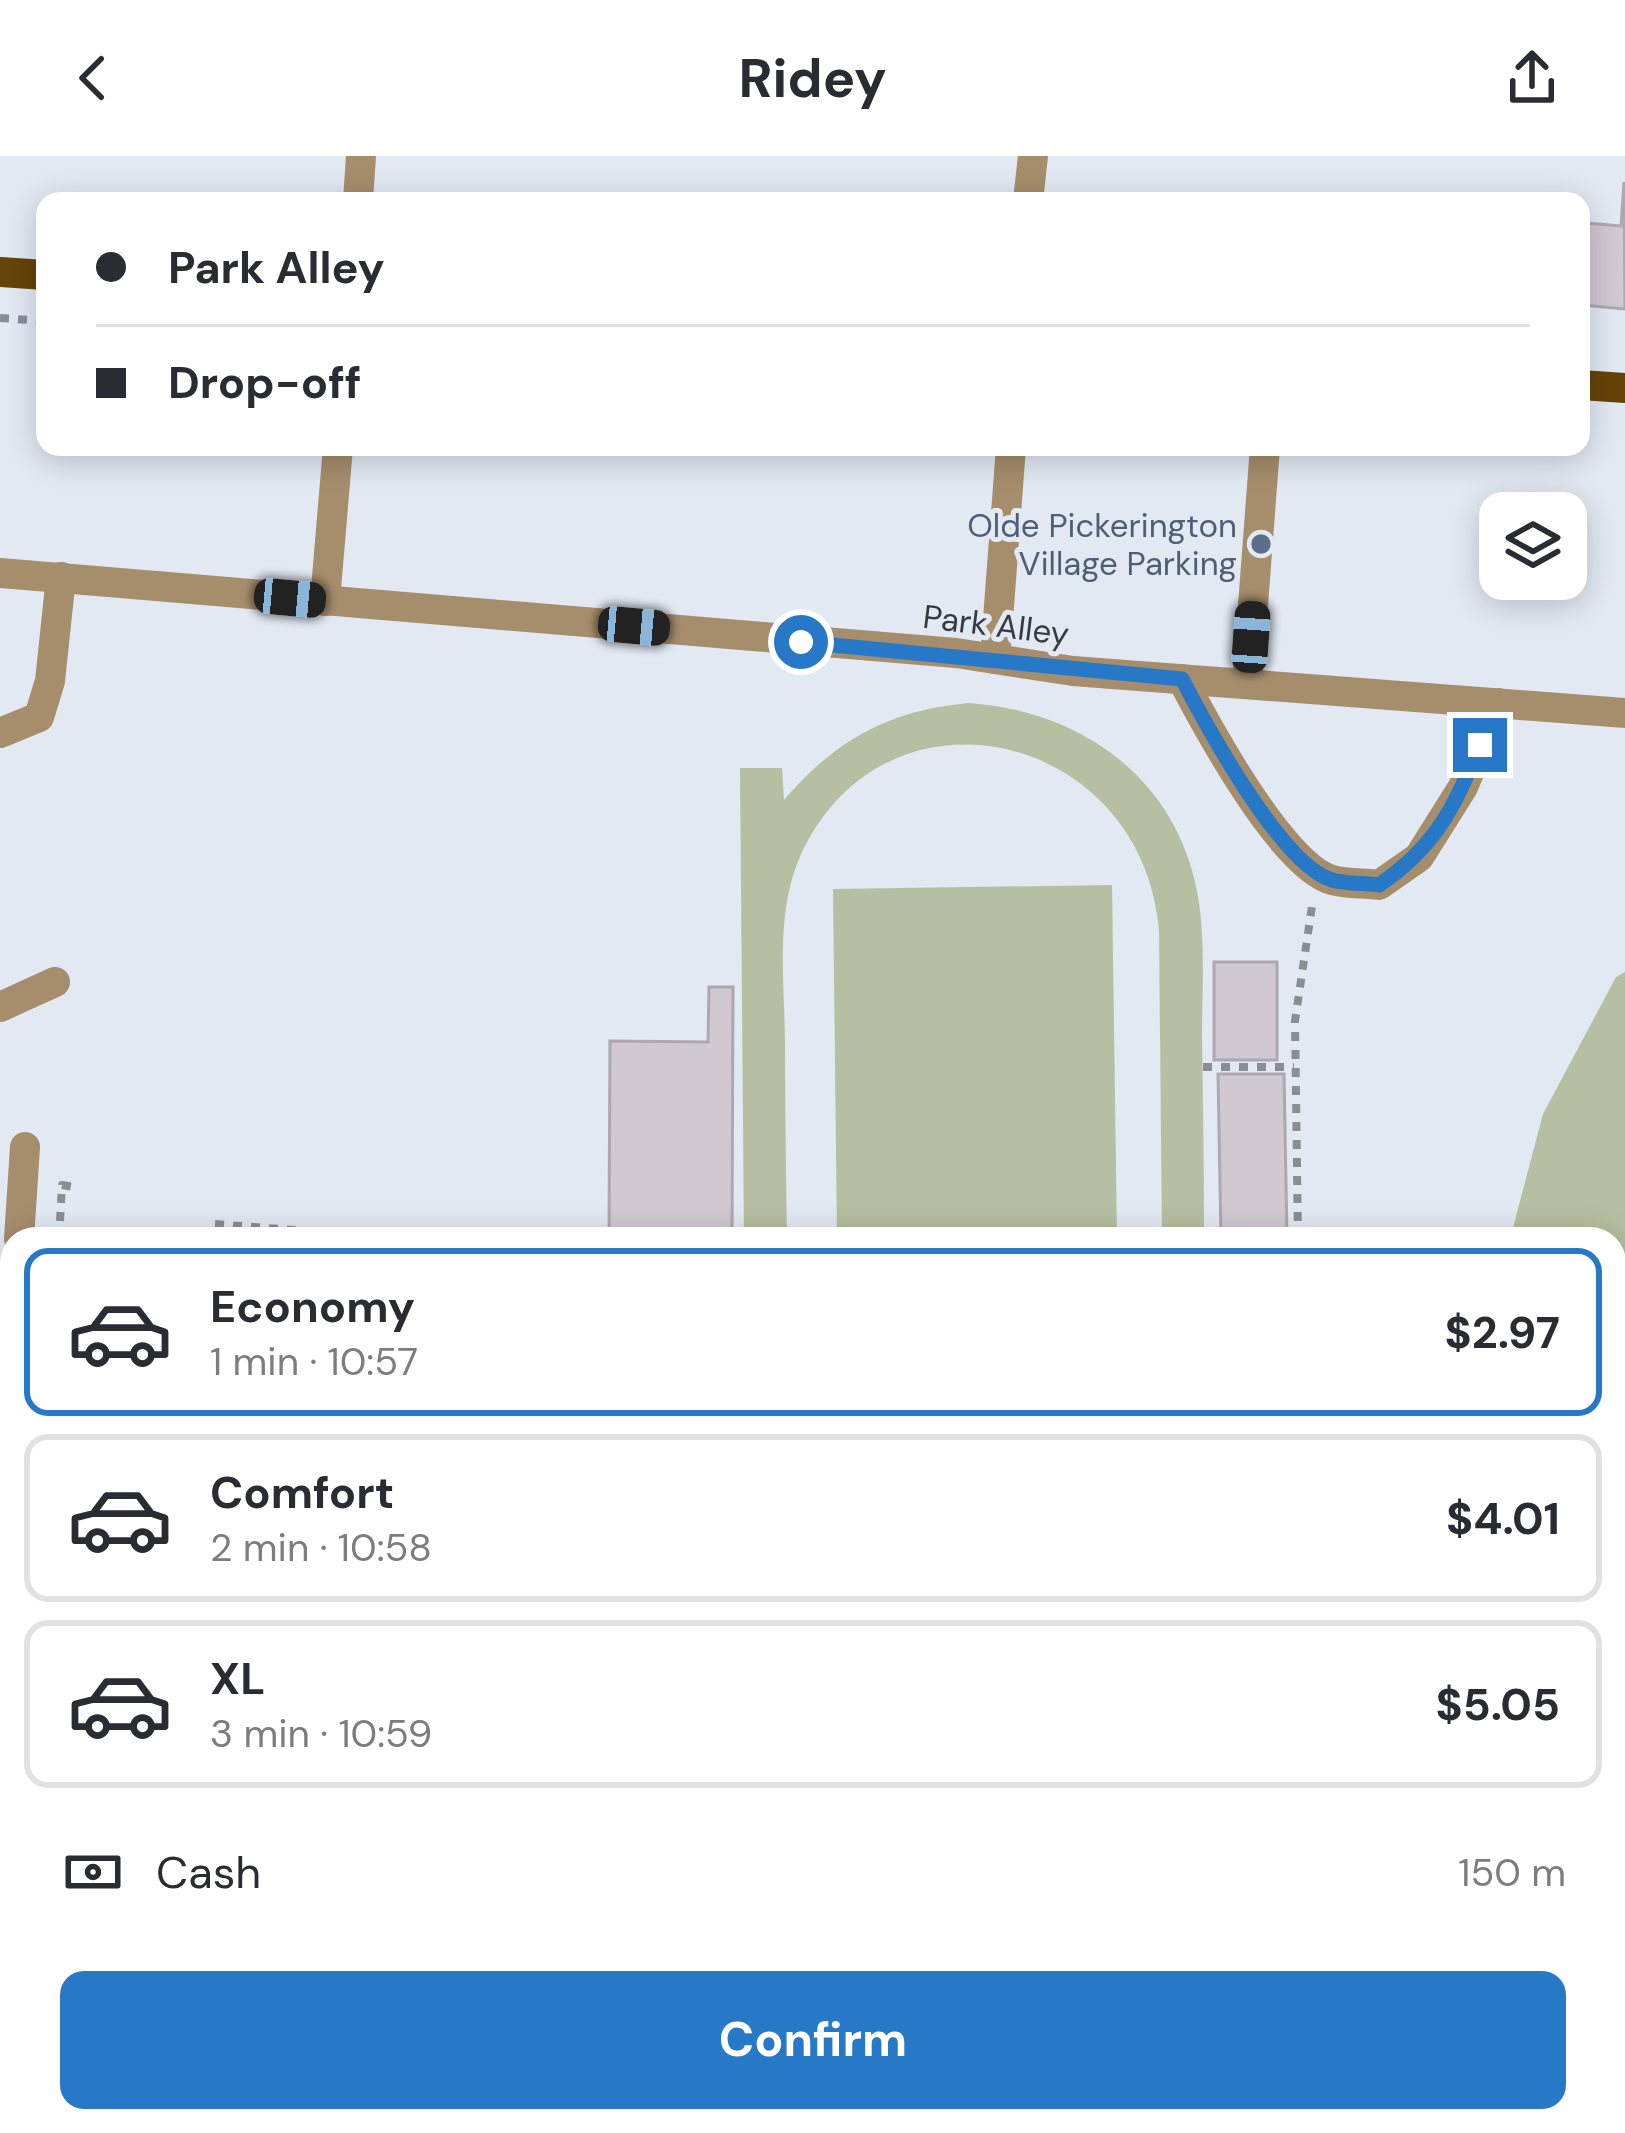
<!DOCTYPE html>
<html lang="en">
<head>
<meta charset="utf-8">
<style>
	:root { --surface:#fff; --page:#f7f7f7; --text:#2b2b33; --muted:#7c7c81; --line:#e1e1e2; --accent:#2778c7 }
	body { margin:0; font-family:"DM Sans",sans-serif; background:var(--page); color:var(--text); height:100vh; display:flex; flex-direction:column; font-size:45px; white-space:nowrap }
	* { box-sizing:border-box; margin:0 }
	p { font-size:39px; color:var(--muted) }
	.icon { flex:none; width:66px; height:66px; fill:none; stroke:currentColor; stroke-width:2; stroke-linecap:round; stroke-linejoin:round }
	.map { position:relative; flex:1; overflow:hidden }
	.details { position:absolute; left:0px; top:1071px; width:1626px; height:906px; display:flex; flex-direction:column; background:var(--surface); border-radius:36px 36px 0 0; box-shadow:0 6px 30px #0003 }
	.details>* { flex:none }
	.hud { position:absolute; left:36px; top:36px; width:1554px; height:264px; border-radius:24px; box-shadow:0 6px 30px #0003; display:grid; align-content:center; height:264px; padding:0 60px; background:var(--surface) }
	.buttons { position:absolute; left:1479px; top:336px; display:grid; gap:24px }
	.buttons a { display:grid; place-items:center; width:108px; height:108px; border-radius:24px; background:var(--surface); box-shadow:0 6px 30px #0003; font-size:60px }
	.end { position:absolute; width:54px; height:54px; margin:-27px; border:15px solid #2778c7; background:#fff; box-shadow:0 0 0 6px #fff }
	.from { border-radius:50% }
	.car { position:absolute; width:36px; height:72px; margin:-36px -18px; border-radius:15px; box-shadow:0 0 9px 3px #0007; background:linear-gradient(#222 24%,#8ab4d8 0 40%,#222 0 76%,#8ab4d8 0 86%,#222 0) }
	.hud b { display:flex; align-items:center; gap:42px; height:114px; font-size:45px }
	.hud b+b { border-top:3px solid var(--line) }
	.hud i { width:30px; height:30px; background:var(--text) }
	ul { padding:21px 0 0; list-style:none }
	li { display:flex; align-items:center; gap:36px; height:168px; margin:0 24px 18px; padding:0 36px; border:6px solid var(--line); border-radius:24px }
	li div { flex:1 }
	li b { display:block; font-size:45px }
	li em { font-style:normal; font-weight:700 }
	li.current { border-color:var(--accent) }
	li>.icon { width:108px; height:108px; stroke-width:1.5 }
	.pay { display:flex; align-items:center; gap:30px; height:132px; padding:0 60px; font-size:45px }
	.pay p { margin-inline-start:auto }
	.cta { display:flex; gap:24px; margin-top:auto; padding:24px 60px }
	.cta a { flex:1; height:138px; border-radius:24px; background:var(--accent); color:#fff; font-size:48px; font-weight:700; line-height:138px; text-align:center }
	header { display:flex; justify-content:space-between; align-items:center; height:156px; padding:0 60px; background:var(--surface); font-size:54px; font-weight:700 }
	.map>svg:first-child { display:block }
	.green { fill:#b6bfa1 }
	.forest { fill:#9fac80 }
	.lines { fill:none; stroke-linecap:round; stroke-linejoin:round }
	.river { stroke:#98d5d6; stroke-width:69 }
	.building { fill:#d1c9d2; stroke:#afa7b0; stroke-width:3 }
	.path { stroke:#898e95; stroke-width:8; stroke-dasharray:9 9; stroke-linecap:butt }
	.minor { stroke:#a68d6c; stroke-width:30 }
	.major { stroke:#664308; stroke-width:30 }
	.route { stroke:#2778c7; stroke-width:15 }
	.service-dot { fill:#5c6f8a; stroke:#e2e9f3; stroke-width:4.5 }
	.labels { text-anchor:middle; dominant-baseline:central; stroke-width:10; stroke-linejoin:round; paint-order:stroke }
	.service-label { font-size:33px; fill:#4e5e75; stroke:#e2e9f3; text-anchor:end }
	.street-label { font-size:33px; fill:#373a3e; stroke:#e2e9f3 }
</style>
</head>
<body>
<header><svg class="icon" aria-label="back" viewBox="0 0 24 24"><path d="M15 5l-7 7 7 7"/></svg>Ridey<svg class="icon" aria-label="share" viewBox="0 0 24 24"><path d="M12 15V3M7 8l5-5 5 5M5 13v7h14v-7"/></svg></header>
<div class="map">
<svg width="1625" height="1977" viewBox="0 0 1625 1977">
	<rect width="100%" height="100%" fill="#e2e9f3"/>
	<g class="green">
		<path d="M 969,547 C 1080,555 1175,621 1197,735 C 1206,782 1202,833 1202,881 C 1203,949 1204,1016 1204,1083 L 1162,1083 L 1159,774 C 1142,577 890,516 803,694 C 775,752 784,821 785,883 C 785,949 786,1016 787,1083 L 744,1083 L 740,612 L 782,612 L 784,644 C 835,584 890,554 969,547 Z"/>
		<polygon points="1112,729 1117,1083 837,1083 833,733"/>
		<polygon points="1625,816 1625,1346 1614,1345 1614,1083 1510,1083 1543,958 1616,821"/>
	</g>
	<polygon class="forest" points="1614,1514 1625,1516 1625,1977 616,1977 619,1965 1614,1965"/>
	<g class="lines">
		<g class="river">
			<polyline points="1614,1581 1625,1584"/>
			<polyline points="719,1965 719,1977"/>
		</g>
	</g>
	<g class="building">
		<polygon points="1624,26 1625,153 1581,149 1586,67 1621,70"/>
		<rect x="1214" y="806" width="63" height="98"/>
		<polygon points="709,831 733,831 732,1083 609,1083 610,885 708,886"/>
		<polygon points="1218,918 1284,918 1287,1083 1221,1083"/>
		<polygon points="44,1965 340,1965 340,1973 399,1977 43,1977"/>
	</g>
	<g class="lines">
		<g class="path">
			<polyline points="0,162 45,165"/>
			<polyline points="1203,911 1294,911"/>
			<polyline points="215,1068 410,1083"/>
			<polyline points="59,1083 62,1029 74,1031"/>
			<polyline points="1298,1083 1295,865 1312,750"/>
			<polyline points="1614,1475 1625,1479"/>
			<polyline points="0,1696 12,1697"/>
			<polyline points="0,1974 12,1802"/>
		</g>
		<g class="minor">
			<polyline points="358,45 361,0"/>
			<polyline points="1028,45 1033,0"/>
			<polyline points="0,417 956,497 1073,515 1625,557"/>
			<polyline points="325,445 338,291"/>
			<polyline points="995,503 1011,291"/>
			<path d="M 1182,523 C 1206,569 1282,710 1332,724 C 1346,728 1364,727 1379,729 L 1419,701 L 1463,631 L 1498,547"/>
			<polyline points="1247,528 1265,291"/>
			<polyline points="0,577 39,561 50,525 61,421"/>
			<polyline points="0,851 55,826"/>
			<polyline points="19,1083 25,991"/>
			<polyline points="0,1383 12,1195"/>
			<polyline points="509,1977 509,1965"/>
		</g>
		<g class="major">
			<polyline points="0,116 45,119"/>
			<polyline points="1581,229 1625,232"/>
		</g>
	</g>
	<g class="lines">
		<path class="route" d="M 801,486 L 1182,523 C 1206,569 1282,710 1332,724 C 1347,728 1364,727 1379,729 C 1435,691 1455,651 1480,589"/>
	</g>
	<circle class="service-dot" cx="1261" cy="388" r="12"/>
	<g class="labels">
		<g class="service-label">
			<text x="1237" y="369">Olde Pickerington<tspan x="1237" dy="38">Village Parking</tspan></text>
		</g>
		<g class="street-label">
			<text transform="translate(996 469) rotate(7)">Park Alley</text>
		</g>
	</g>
</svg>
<div class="buttons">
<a><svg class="icon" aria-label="layers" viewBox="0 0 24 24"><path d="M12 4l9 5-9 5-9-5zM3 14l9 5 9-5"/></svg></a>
</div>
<i class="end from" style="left:801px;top:486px"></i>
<i class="end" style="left:1480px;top:589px"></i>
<i class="car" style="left:290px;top:442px;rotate:95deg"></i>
<i class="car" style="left:634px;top:470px;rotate:95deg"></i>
<i class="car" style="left:1251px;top:481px;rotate:4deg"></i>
<div class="hud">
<b><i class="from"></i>Park Alley</b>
<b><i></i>Drop-off</b>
</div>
<section class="details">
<ul>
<li class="current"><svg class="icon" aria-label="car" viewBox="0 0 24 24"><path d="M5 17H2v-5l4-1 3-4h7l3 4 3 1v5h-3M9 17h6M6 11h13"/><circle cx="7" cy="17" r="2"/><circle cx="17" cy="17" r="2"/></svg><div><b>Economy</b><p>1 min · 10:57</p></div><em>$2.97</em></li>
<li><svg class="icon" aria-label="car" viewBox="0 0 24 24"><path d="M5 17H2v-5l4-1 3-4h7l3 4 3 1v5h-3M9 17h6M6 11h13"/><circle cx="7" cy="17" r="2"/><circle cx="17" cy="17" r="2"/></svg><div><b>Comfort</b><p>2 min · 10:58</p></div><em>$4.01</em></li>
<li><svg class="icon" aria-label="car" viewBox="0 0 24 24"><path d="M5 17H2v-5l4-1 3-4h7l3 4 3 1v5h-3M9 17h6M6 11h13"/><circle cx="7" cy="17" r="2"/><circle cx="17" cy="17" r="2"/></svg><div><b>XL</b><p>3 min · 10:59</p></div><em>$5.05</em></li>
</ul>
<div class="pay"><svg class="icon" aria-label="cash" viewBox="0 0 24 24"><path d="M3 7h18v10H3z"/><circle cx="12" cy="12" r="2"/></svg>Cash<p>150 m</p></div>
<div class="cta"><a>Confirm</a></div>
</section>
</div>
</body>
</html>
